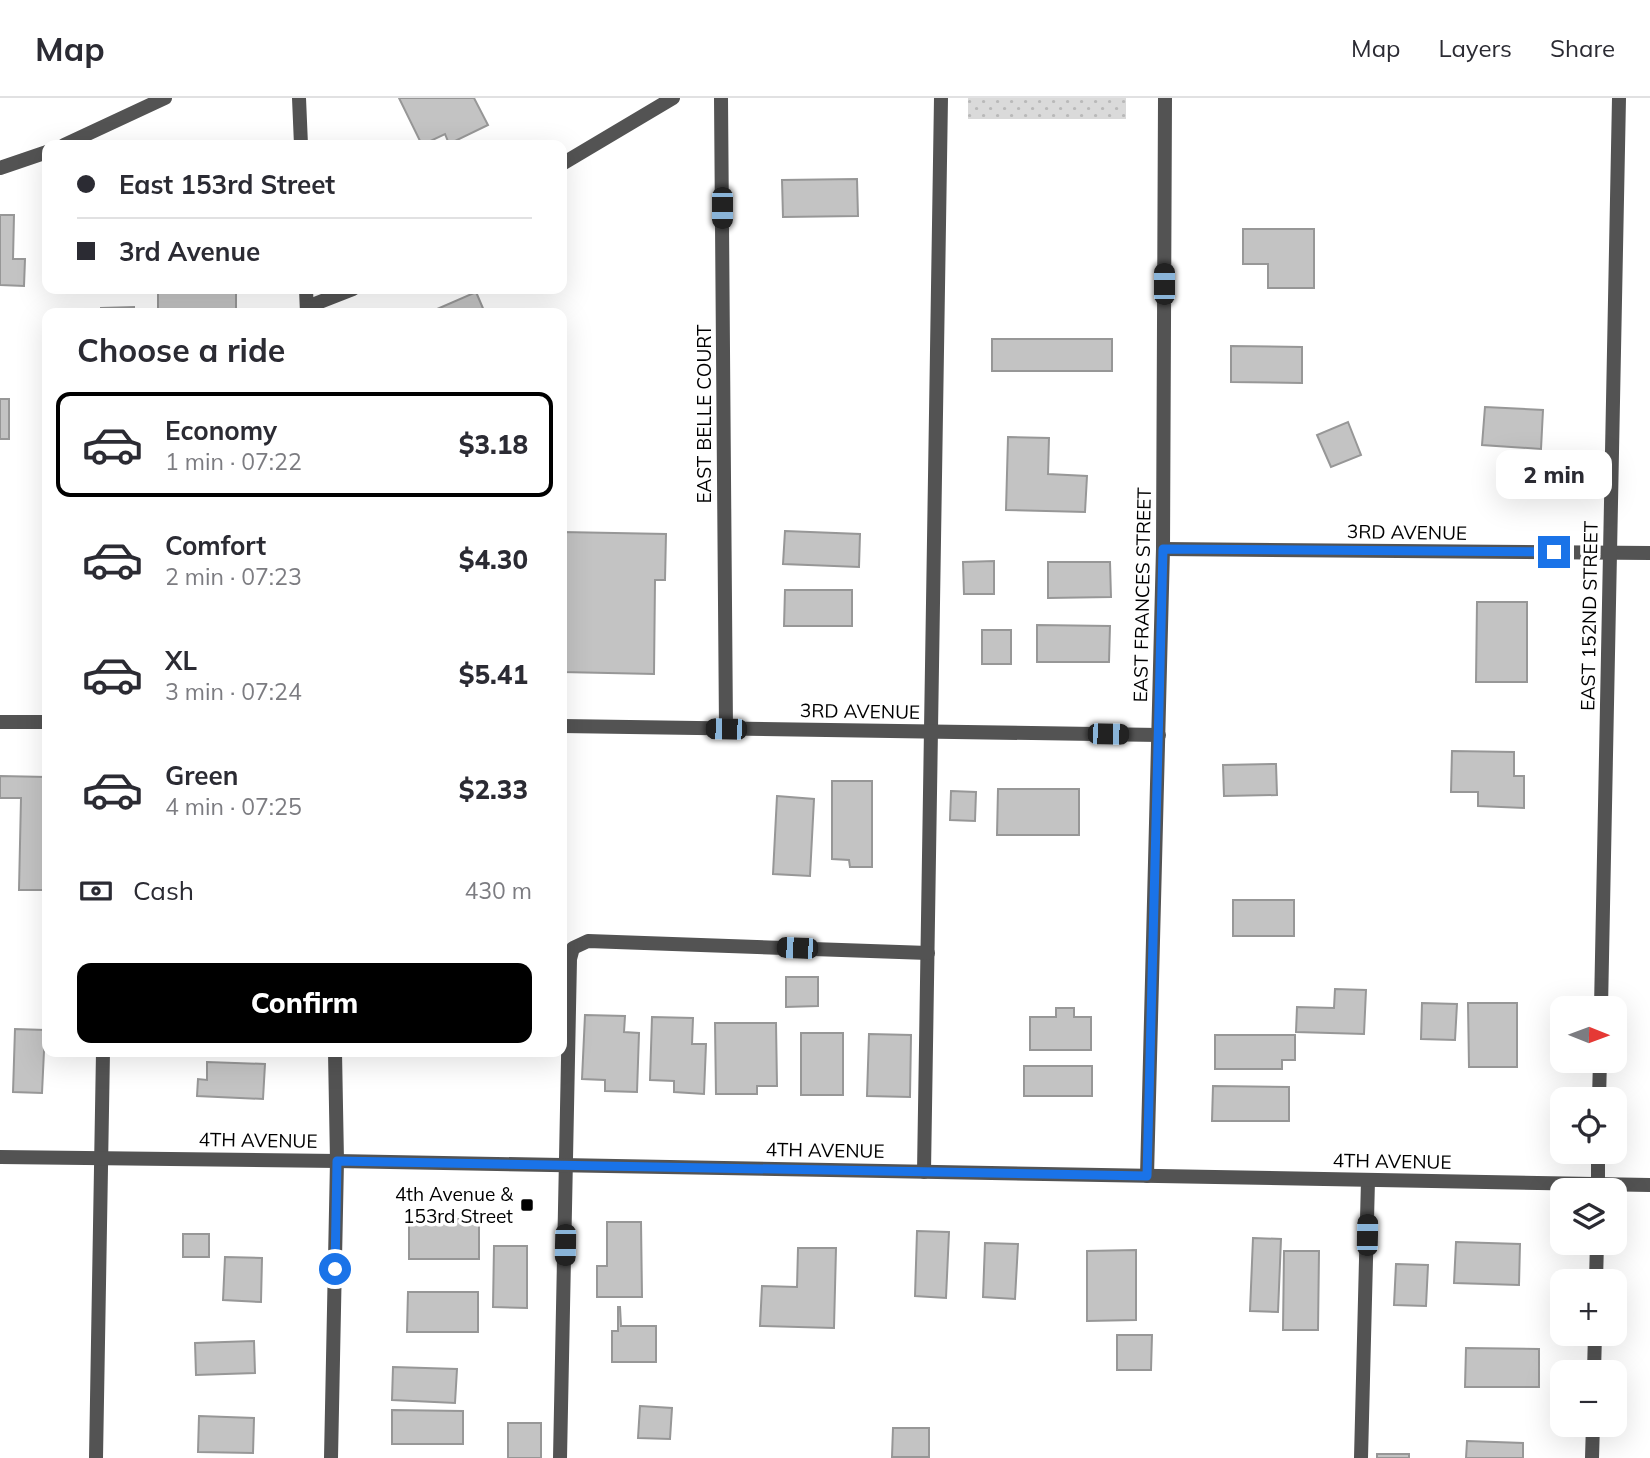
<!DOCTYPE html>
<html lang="en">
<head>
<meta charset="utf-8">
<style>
	:root { --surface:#fff; --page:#f7f7f7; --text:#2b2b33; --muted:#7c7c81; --line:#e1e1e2; --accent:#000 }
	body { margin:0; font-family:Mulish,sans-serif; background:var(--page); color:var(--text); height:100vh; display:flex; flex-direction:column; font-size:26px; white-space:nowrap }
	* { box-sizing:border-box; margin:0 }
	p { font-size:23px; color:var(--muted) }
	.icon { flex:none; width:38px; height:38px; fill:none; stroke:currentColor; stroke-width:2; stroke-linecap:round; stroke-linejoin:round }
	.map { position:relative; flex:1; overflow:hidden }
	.panel { position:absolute; left:42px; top:210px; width:525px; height:749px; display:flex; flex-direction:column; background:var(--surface); border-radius:14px; box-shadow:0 7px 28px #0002 }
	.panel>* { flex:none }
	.guide { position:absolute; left:42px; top:42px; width:525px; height:154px; border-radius:14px; box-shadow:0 7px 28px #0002; display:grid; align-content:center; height:154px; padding:0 35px; background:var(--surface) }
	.needle { width:46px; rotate:91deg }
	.tools { position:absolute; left:1550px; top:898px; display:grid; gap:14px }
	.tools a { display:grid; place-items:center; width:77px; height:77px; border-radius:14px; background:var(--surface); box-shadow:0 7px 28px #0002; font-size:35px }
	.end { position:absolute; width:32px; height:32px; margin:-16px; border:9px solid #1a73e8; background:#fff; box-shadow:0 0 0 4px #fff }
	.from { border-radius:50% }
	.bubble { position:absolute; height:49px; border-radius:14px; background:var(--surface); box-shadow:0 7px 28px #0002; font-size:23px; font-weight:800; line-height:49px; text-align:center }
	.car { position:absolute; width:21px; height:42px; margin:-21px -10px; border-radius:9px; box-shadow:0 0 5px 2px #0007; background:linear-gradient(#222 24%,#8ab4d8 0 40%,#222 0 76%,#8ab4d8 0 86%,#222 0) }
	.guide b { display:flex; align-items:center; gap:24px; height:66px; font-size:26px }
	.guide b+b { border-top:2px solid var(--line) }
	.guide i { width:18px; height:18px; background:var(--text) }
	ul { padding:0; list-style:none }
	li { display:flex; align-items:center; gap:21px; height:105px; margin:0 14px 10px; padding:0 21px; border:4px solid transparent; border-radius:14px }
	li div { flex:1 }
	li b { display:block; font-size:26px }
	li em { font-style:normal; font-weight:800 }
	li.on { border-color:var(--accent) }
	li>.icon { width:63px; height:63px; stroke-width:1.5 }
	h2 { padding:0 35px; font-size:32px; line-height:84px }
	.pay { display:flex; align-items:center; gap:18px; height:77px; padding:0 35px; font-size:26px }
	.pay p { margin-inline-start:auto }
	.cta { display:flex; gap:14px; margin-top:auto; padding:14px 35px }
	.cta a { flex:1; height:80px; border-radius:14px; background:var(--accent); color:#fff; font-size:28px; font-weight:800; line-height:80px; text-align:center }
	header { display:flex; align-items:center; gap:42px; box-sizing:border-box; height:98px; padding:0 35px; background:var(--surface); border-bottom:2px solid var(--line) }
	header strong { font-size:33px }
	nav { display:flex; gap:38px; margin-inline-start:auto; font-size:24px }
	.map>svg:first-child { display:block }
	.park { fill:url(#park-dots) }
	.building { fill:#c3c3c3; stroke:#979797; stroke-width:2 }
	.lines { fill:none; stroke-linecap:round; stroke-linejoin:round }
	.service { stroke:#535353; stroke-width:14 }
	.minor { stroke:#535353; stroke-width:14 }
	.route { stroke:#1a73e8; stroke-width:9 }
	.poi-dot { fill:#000; stroke:#fff; stroke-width:2.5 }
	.labels { text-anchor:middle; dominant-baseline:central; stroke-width:7; stroke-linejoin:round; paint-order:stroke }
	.street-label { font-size:19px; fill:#000; stroke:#fff }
	.poi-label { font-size:19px; fill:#000; stroke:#fff; text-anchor:end }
</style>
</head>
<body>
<header>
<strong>Map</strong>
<nav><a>Map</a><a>Layers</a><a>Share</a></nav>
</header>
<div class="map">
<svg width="1650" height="1360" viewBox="0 0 1650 1360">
	<defs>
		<pattern id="park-dots" width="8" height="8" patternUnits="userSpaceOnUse" patternTransform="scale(1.75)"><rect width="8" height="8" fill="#dadada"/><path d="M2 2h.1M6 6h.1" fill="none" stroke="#b9b9b9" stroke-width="1.8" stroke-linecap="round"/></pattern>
	</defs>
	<rect width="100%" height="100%" fill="#fff"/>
	<rect class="park" x="968" y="0" width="158" height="21"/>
	<g class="building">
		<polygon points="399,0 474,0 488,27 449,46 445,36 422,47"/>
		<polygon points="857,81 858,118 783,119 782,82"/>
		<polygon points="0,117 14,117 13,161 25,161 24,188 0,187"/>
		<polygon points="1243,131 1314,131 1314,190 1268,190 1268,166 1243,166"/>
		<rect x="158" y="191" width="78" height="24"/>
		<polygon points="476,194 485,215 428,215"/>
		<polygon points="134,209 134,215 101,215 101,210"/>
		<rect x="992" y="241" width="120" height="32"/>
		<polygon points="1231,248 1302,249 1302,285 1231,284"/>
		<rect x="0" y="301" width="9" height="40"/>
		<polygon points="1485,309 1543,312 1541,351 1482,347"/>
		<polygon points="1348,324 1361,357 1331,369 1317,337"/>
		<polygon points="1008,339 1049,340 1048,376 1087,378 1085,414 1006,412"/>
		<polygon points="785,433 860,436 859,469 783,466"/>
		<polygon points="562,434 666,436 665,482 655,482 654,576 562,574"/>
		<polygon points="994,463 994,496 964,496 963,464"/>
		<polygon points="1048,464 1110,464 1111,499 1048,500"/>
		<polygon points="785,492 852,492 852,528 784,528"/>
		<polygon points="1477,504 1527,504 1527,584 1476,584"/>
		<polygon points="1037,527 1110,528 1109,564 1037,564"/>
		<rect x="982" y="532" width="29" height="34"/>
		<polygon points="1452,653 1514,654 1514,678 1524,678 1524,710 1478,708 1478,694 1451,694"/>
		<polygon points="1276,666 1277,697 1224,698 1223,667"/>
		<polygon points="0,678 47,679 47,792 19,792 21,700 0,700"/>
		<polygon points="832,683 872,683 872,769 850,769 849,762 832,761"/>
		<polygon points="998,691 1079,691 1079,737 997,737"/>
		<polygon points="951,693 976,694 975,723 950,722"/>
		<polygon points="777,698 814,701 810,778 773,776"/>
		<rect x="1233" y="802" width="61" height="36"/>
		<polygon points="786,879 818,879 818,908 786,909"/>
		<polygon points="1335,891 1366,892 1364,936 1296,934 1297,909 1334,910"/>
		<polygon points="1422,905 1457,906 1455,942 1421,941"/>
		<polygon points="1468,905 1517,905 1517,969 1469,969"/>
		<polygon points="1056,910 1074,910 1074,919 1091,919 1091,952 1030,952 1030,919 1056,919"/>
		<polygon points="585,917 625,918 624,934 639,935 637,994 605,993 605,982 582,981"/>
		<polygon points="652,919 693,920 692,946 706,946 704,996 674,994 674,983 650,982"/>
		<polygon points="715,925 776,925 777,988 757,988 757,996 716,996"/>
		<polygon points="15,931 45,932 42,995 13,994"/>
		<rect x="801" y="935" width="42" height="62"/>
		<polygon points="869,936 911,937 910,999 867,998"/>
		<polygon points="1215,937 1295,937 1295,962 1282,962 1282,971 1215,971"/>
		<polygon points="207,964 265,966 263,1001 197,998 198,981 207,982"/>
		<rect x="1024" y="968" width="68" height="30"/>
		<polygon points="1213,988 1289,989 1289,1023 1212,1023"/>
		<rect x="409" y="1121" width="70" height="40"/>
		<polygon points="607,1124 641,1124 642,1199 597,1199 597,1168 607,1168"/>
		<polygon points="917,1133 949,1134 946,1200 915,1198"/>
		<rect x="183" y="1136" width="26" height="23"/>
		<polygon points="1253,1140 1281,1141 1278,1214 1250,1213"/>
		<polygon points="1456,1144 1520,1146 1519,1187 1454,1185"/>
		<polygon points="985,1145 1018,1146 1015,1201 983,1199"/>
		<polygon points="494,1148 527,1148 527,1210 493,1209"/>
		<polygon points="798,1150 836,1150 834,1230 760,1228 762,1188 797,1189"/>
		<polygon points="1136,1152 1136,1222 1087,1223 1087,1153"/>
		<polygon points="1284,1153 1319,1153 1318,1232 1283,1232"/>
		<polygon points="225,1159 262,1160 261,1204 223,1202"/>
		<polygon points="1396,1166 1428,1167 1426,1208 1394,1207"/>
		<polygon points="408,1194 478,1194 478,1234 407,1234"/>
		<polygon points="618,1209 620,1209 621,1228 656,1228 656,1264 612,1264 612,1233 618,1233"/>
		<polygon points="1117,1237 1152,1237 1151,1272 1117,1272"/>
		<polygon points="254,1243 255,1275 196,1277 195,1245"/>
		<polygon points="1466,1250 1539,1251 1539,1289 1465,1289"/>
		<polygon points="393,1269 457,1271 455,1305 392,1302"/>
		<polygon points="640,1308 672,1310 670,1341 638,1340"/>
		<polygon points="392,1312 463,1313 463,1346 392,1346"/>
		<polygon points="199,1318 254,1320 253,1355 198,1354"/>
		<rect x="508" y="1325" width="33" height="35"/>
		<polygon points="893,1330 929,1330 929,1359 892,1359"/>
		<polygon points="1467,1343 1523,1345 1523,1360 1466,1360"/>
		<rect x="1377" y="1356" width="32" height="4"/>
	</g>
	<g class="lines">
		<g class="service">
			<polyline points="64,47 165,0"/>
			<polyline points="0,70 47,54"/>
			<polyline points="924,1074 941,0"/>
			<polyline points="96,1360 103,954"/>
			<polyline points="560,1360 570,861 573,850 588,843 928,855"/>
			<polyline points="1361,1360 1368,1082"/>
		</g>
		<g class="minor">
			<polyline points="299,0 301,47"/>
			<polyline points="721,0 726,631"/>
			<polyline points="562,66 673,0"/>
			<polyline points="306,191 307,215"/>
			<polyline points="307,209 353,191"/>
			<polyline points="1163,451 1650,455"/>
			<polyline points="0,624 47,624"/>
			<polyline points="562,628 1159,637"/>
			<polyline points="1601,910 1619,0"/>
			<polyline points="1599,1001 1600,962"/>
			<polyline points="0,1059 337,1063 1650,1087"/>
			<polyline points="1147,1078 1163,451 1165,0"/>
			<polyline points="1598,1092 1598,1054"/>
			<polyline points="1596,1183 1597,1144"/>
			<polyline points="1594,1274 1595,1236"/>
			<polyline points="331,1360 337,1063 335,954"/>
			<polyline points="1592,1360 1593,1326"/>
		</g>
	</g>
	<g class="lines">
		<polyline class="route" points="335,1171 337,1063 1147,1078 1163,451 1554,454"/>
	</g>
	<rect class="poi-dot" x="520" y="1100" width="14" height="14" rx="3.5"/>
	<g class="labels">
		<g class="street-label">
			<text transform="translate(704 316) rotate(-90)">EAST BELLE COURT</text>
			<text transform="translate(1407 434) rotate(1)">3RD AVENUE</text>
			<text transform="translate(1142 497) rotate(-89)">EAST FRANCES STREET</text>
			<text transform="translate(1589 518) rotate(-89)">EAST 152ND STREET</text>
			<text transform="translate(860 613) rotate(1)">3RD AVENUE</text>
			<text transform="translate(258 1042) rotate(1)">4TH AVENUE</text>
			<text transform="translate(825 1052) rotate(1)">4TH AVENUE</text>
			<text transform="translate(1392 1063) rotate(1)">4TH AVENUE</text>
		</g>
		<g class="poi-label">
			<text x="513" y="1096">4th Avenue &amp;<tspan x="513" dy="22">153rd Street</tspan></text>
		</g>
	</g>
</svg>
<div class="tools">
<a><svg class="needle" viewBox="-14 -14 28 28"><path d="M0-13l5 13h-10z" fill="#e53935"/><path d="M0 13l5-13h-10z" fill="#7c7c81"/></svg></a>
<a><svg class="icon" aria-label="locate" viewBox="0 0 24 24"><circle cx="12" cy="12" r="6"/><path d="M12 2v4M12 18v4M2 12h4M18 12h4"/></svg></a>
<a><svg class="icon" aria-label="layers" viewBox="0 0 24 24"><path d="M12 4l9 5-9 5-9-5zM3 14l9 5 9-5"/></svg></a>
<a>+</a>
<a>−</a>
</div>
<i class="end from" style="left:335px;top:1171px"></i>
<i class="end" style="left:1554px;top:454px"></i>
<div class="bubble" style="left:1496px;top:352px;width:116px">2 min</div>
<i class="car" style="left:722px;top:110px;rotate:180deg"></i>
<i class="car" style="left:1164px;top:186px;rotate:0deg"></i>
<i class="car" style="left:726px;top:631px;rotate:271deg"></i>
<i class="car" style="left:1108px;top:636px;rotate:91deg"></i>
<i class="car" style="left:797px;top:850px;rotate:272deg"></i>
<i class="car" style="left:1367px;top:1137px;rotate:1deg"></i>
<i class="car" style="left:565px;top:1147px;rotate:181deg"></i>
<div class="guide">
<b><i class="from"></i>East 153rd Street</b>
<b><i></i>3rd Avenue</b>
</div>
<section class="panel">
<h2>Choose a ride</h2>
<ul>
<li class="on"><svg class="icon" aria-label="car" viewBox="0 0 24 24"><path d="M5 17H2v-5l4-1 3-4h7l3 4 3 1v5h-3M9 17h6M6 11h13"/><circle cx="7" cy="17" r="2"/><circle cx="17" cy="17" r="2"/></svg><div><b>Economy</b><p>1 min · 07:22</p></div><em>$3.18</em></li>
<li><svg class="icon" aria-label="car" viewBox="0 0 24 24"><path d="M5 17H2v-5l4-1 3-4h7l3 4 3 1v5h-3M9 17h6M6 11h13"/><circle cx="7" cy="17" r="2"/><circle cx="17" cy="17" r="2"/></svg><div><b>Comfort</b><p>2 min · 07:23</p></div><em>$4.30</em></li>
<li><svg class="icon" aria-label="car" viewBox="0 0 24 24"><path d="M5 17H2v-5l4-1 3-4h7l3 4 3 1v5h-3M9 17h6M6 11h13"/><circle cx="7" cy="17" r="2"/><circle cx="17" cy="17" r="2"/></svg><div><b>XL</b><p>3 min · 07:24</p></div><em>$5.41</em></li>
<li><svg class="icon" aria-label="car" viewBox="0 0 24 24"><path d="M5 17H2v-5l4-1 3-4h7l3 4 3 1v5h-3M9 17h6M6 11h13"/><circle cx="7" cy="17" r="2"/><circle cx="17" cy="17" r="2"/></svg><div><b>Green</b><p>4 min · 07:25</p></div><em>$2.33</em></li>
</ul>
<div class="pay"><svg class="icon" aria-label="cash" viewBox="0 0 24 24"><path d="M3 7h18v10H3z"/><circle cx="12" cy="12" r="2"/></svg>Cash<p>430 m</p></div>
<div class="cta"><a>Confirm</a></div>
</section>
</div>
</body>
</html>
